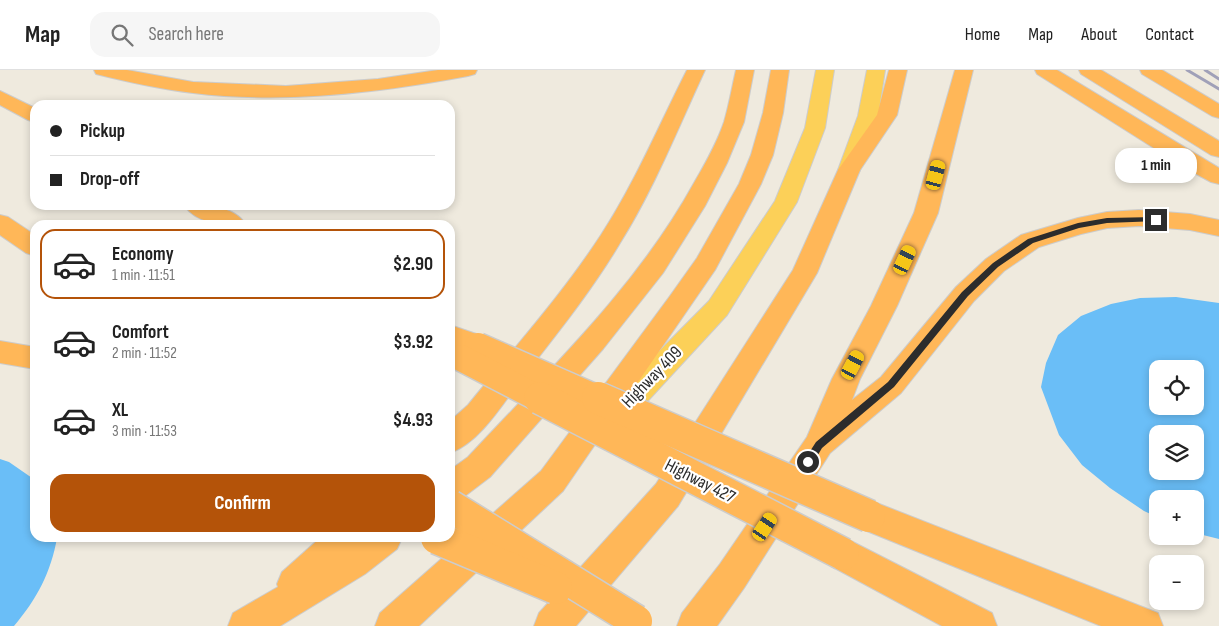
<!DOCTYPE html>
<html lang="en">
<head>
<meta charset="utf-8">
<style>
	:root { --surface:#fff; --page:#f6f6f6; --text:#222; --muted:#767676; --line:#e0e0e0; --accent:#b45309 }
	body { margin:0; font-family:"Sofia Sans Condensed",sans-serif; background:var(--page); color:var(--text); height:100vh; display:flex; flex-direction:column; font-size:19px; white-space:nowrap }
	* { box-sizing:border-box; margin:0 }
	p { font-size:16px; color:var(--muted) }
	.icon { flex:none; width:28px; height:28px; fill:none; stroke:currentColor; stroke-width:2; stroke-linecap:round; stroke-linejoin:round }
	.map { position:relative; flex:1; overflow:hidden }
	.details { position:absolute; left:30px; top:150px; width:425px; height:322px; display:flex; flex-direction:column; background:var(--surface); border-radius:15px; box-shadow:0 2px 8px #0003 }
	.details>* { flex:none }
	.banner { position:absolute; left:30px; top:30px; width:425px; height:110px; border-radius:15px; box-shadow:0 2px 8px #0003; display:grid; align-content:center; height:110px; padding:0 20px; background:var(--surface) }
	.tools { position:absolute; left:1149px; top:290px; display:grid; gap:10px }
	.tools a { display:grid; place-items:center; width:55px; height:55px; border-radius:10px; background:var(--surface); box-shadow:0 2px 8px #0003; font-size:25px }
	.end { position:absolute; width:22px; height:22px; margin:-11px; border:6px solid #2c2c2c; background:#fff; box-shadow:0 0 0 2px #fff }
	.from { border-radius:50% }
	.bubble { position:absolute; height:35px; border-radius:15px; background:var(--surface); box-shadow:0 2px 8px #0003; font-size:16px; font-weight:700; line-height:35px; text-align:center }
	.car { position:absolute; width:15px; height:30px; margin:-15px -8px; border-radius:6px; box-shadow:0 0 4px 1px #0007; background:linear-gradient(#f5c518 24%,#345 0 40%,#f5c518 0 76%,#345 0 86%,#f5c518 0) }
	.banner b { display:flex; align-items:center; gap:18px; height:48px; font-size:19px }
	.banner b+b { border-top:1px solid var(--line) }
	.banner i { width:12px; height:12px; background:var(--text) }
	ul { padding:9px 0 0; list-style:none }
	li { display:flex; align-items:center; gap:15px; height:70px; margin:0 10px 8px; padding:0 10px; border:2px solid transparent; border-radius:15px }
	li div { flex:1 }
	li b { display:block; font-size:19px }
	li em { font-style:normal; font-weight:700 }
	li.current { border-color:var(--accent) }
	li>.icon { width:45px; height:45px; stroke-width:1.5 }
	.action { display:flex; gap:10px; margin-top:auto; padding:10px 20px }
	.action a { flex:1; height:58px; border-radius:15px; background:var(--accent); color:#fff; font-size:20px; font-weight:700; line-height:58px; text-align:center }
	header { display:flex; align-items:center; gap:30px; box-sizing:border-box; height:70px; padding:0 25px; background:var(--surface); border-bottom:1px solid var(--line) }
	header strong { font-size:24px }
	nav { display:flex; gap:28px; margin-inline-start:auto; font-size:18px }
	.search { width:350px; height:45px; background:var(--page); display:flex; align-items:center; gap:12px; box-sizing:border-box; padding:0 18px; border-radius:15px; color:var(--muted); font-size:19px }
	.map>svg:first-child { display:block }
	.water { fill:#6abef7; fill-rule:evenodd }
	.lines { fill:none; stroke-linecap:round; stroke-linejoin:round }
	.trunk-casing { stroke:#ccc; stroke-width:2 }
	.motorway-casing { stroke:#ccc; stroke-width:2 }
	.trunk { fill:#fcd058; fill-rule:evenodd }
	.motorway { fill:#ffb758; fill-rule:evenodd }
	.rail { stroke:#a0a0b8; stroke-width:3 }
	.motorway-bridge-far1-casing { stroke:#ccc; stroke-width:29; stroke-linecap:butt }
	.motorway-bridge-casing { stroke:#ccc; stroke-width:35; stroke-linecap:butt }
	.motorway-bridge-far1 { stroke:#ffb758; stroke-width:26 }
	.motorway-bridge { stroke:#ffb758; stroke-width:32 }
	.route { fill:#2c2c2c }
	.labels { text-anchor:middle; dominant-baseline:central; stroke-width:4.5; stroke-linejoin:round; paint-order:stroke }
	.street-label { font-size:18px; fill:#2c2c2c; stroke:#fff }
</style>
</head>
<body>
<header>
<strong>Map</strong>
<div class="search"><svg class="icon" aria-label="search" viewBox="0 0 24 24"><circle cx="10" cy="10" r="6"/><path d="M15 15l6 6"/></svg>Search here</div>
<nav><a>Home</a><a>Map</a><a>About</a><a>Contact</a></nav>
</header>
<div class="map">
<svg width="1219" height="556" viewBox="0 0 1219 556">
	<rect width="100%" height="100%" fill="#efeade"/>
	<g class="water">
		<path d="M 1176,227 L 1219,233 L 1219,469 L 1195,463 L 1195,429 L 1158,429 L 1157,447 L 1144,441 L 1110,418 L 1082,395 L 1059,365 L 1041,317 L 1046,293 L 1058,265 L 1081,246 L 1111,234 L 1140,228 ZM 1158,299 L 1195,299 L 1195,336 L 1158,336 ZM 1158,364 L 1195,364 L 1195,401 L 1158,401 Z"/>
		<path d="M 0,389 L 9,392 L 35,410 L 35,468 L 57,468 C 51,502 37,529 14,556 L 0,556 Z"/>
	</g>
	<g class="lines">
		<defs>
			<g id="trunk">
				<polygon points="816,0 834,0 825,58 797,132 727,245 619,362 608,366 597,362 593,353 597,344 709,231 775,131 805,58"/>
				<polygon points="867,0 885,0 878,46 860,100 857,105 849,107 841,105 838,100 858,46"/>
			</g>
			<g id="motorway">
				<path d="M 94,0 L 127,0 L 193,12 L 286,16 L 378,9 L 438,0 L 477,0 L 475,4 L 468,6 C 377,23 285,34 193,23 C 160,19 128,12 96,4 Z"/>
				<path d="M 687,0 L 705,0 C 678,58 654,119 620,173 C 591,222 555,266 520,311 C 502,335 479,373 450,383 L 450,351 L 468,335 C 513,279 562,225 601,165 C 635,113 659,55 687,0 Z"/>
				<path d="M 736,0 L 754,0 L 744,52 L 727,93 L 705,136 L 663,203 L 603,279 L 490,407 L 461,429 L 450,434 L 450,400 L 468,387 C 548,301 637,217 694,113 C 705,94 717,73 724,52 C 729,35 732,17 736,0 Z"/>
				<polygon points="771,0 789,0 783,43 773,85 761,114 715,200 563,421 419,556 375,556 380,543 541,401 670,226 697,188 739,114 751,85 763,43"/>
				<polygon points="889,0 907,0 897,45 860,100 817,203 678,436 576,556 534,556 539,543 656,414 793,200 838,100 877,45"/>
				<polygon points="955,0 973,0 938,143 897,236 860,309 852,330 881,307 956,217 986,189 1021,165 1078,148 1107,142 1139,140 1190,144 1219,150 1219,166 1190,160 1139,156 1107,158 1081,164 1039,177 1004,201 974,231 901,323 830,383 744,518 717,556 677,556 682,543 720,494 807,367 832,309 871,236 914,143"/>
				<polygon points="1035,0 1057,0 1219,98 1219,114 1211,112 1187,99 1037,4"/>
				<polygon points="1079,0 1101,0 1219,71 1219,87 1211,85 1081,4"/>
				<polygon points="1140,0 1162,0 1219,34 1219,48 1212,46 1142,4"/>
				<polygon points="0,21 35,38 35,52 28,50 0,35"/>
				<path d="M 184,135 C 205,135 234,135 246,155 C 225,155 197,155 184,135 Z"/>
				<polygon points="0,145 8,147 35,165 35,186 26,183 0,165"/>
				<polygon points="450,255 488,268 492,276 488,284 478,287 450,277"/>
				<polygon points="0,271 35,277 35,299 0,293"/>
				<polygon points="869,430 1158,543 1163,556 1101,556 857,457 853,446 857,435"/>
				<polygon points="843,467 992,543 997,556 942,556 831,496 826,484 831,472"/>
				<polygon points="320,468 402,468 397,479 365,504 280,556 228,556 233,543 278,517 277,514 282,502"/>
			</g>
		</defs>
		<use href="#trunk" class="trunk-casing"/>
		<use href="#motorway" class="motorway-casing"/>
		<use href="#trunk" class="trunk"/>
		<use href="#motorway" class="motorway"/>
		<g class="rail">
			<polyline points="1187,0 1219,19"/>
			<polyline points="1205,0 1219,9"/>
		</g>
		<defs>
			<g id="motorway-bridge-far1">
				<polyline points="478,276 601,330"/>
				<polyline points="461,288 542,330"/>
			</g>
			<g id="motorway-bridge">
				<polyline points="540,328 843,484"/>
				<polyline points="598,328 869,446"/>
				<polyline points="450,436 636,551"/>
				<polyline points="437,468 556,518"/>
			</g>
		</defs>
		<use href="#motorway-bridge-far1" class="motorway-bridge-far1-casing"/>
		<use href="#motorway-bridge" class="motorway-bridge-casing"/>
		<use href="#motorway-bridge-far1" class="motorway-bridge-far1"/>
		<use href="#motorway-bridge" class="motorway-bridge"/>
	</g>
	<polygon class="route" points="1156,147 1158,148 1158,151 1107,153 1079,158 1033,173 998,197 968,226 894,317 822,378 812,395 805,395 805,389 816,372 888,312 962,222 993,193 1028,169 1078,153 1107,148"/>
	<g class="labels">
		<g class="street-label">
			<text transform="translate(652 307) rotate(-46)">Highway 409</text>
			<text transform="translate(700 411) rotate(27)">Highway 427</text>
		</g>
	</g>
</svg>
<div class="tools">
<a><svg class="icon" aria-label="locate" viewBox="0 0 24 24"><circle cx="12" cy="12" r="6"/><path d="M12 2v4M12 18v4M2 12h4M18 12h4"/></svg></a>
<a><svg class="icon" aria-label="layers" viewBox="0 0 24 24"><path d="M12 4l9 5-9 5-9-5zM3 14l9 5 9-5"/></svg></a>
<a>+</a>
<a>−</a>
</div>
<i class="end from" style="left:808px;top:392px"></i>
<i class="end" style="left:1156px;top:150px"></i>
<div class="bubble" style="left:1115px;top:78px;width:82px">1 min</div>
<i class="car" style="left:936px;top:105px;rotate:15deg"></i>
<i class="car" style="left:905px;top:190px;rotate:25deg"></i>
<i class="car" style="left:853px;top:295px;rotate:28deg"></i>
<i class="car" style="left:765px;top:457px;rotate:34deg"></i>
<div class="banner">
<b><i class="from"></i>Pickup</b>
<b><i></i>Drop-off</b>
</div>
<section class="details">
<ul>
<li class="current"><svg class="icon" aria-label="car" viewBox="0 0 24 24"><path d="M5 17H2v-5l4-1 3-4h7l3 4 3 1v5h-3M9 17h6M6 11h13"/><circle cx="7" cy="17" r="2"/><circle cx="17" cy="17" r="2"/></svg><div><b>Economy</b><p>1 min · 11:51</p></div><em>$2.90</em></li>
<li><svg class="icon" aria-label="car" viewBox="0 0 24 24"><path d="M5 17H2v-5l4-1 3-4h7l3 4 3 1v5h-3M9 17h6M6 11h13"/><circle cx="7" cy="17" r="2"/><circle cx="17" cy="17" r="2"/></svg><div><b>Comfort</b><p>2 min · 11:52</p></div><em>$3.92</em></li>
<li><svg class="icon" aria-label="car" viewBox="0 0 24 24"><path d="M5 17H2v-5l4-1 3-4h7l3 4 3 1v5h-3M9 17h6M6 11h13"/><circle cx="7" cy="17" r="2"/><circle cx="17" cy="17" r="2"/></svg><div><b>XL</b><p>3 min · 11:53</p></div><em>$4.93</em></li>
</ul>
<div class="action"><a>Confirm</a></div>
</section>
</div>
</body>
</html>
